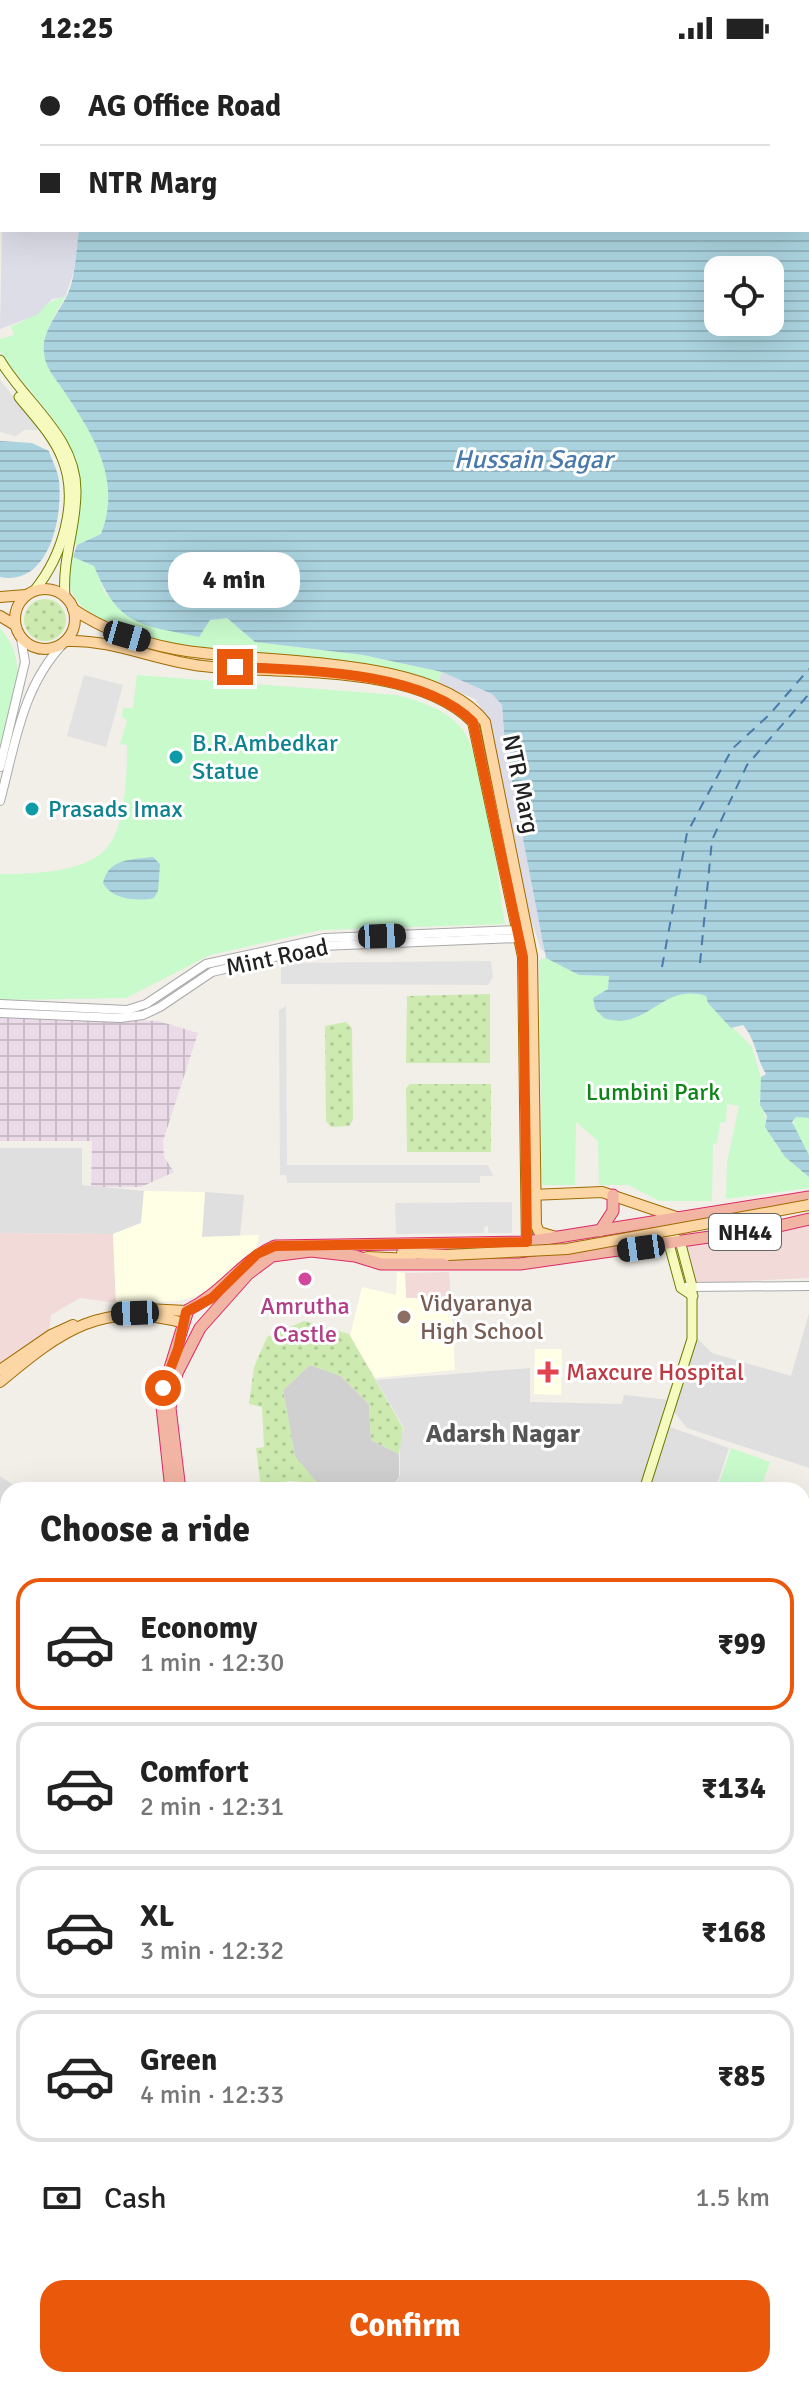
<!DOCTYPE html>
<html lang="en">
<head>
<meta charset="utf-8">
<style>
	:root { --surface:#fff; --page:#f6f6f6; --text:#222; --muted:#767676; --line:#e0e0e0; --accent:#ea580c }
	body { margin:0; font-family:Signika,sans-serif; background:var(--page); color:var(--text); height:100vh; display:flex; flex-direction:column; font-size:30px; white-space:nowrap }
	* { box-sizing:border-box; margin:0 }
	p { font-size:26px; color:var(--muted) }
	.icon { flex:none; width:44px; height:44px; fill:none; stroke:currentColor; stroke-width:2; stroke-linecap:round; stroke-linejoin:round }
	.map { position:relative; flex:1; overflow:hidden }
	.panel { position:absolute; left:0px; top:1426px; width:810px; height:906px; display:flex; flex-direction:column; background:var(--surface); border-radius:24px 24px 0 0; box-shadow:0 8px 32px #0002 }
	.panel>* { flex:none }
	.hud { position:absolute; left:0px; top:0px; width:810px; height:176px; box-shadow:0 8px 32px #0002; display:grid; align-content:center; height:176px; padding:0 40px; background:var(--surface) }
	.controls { position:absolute; left:704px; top:200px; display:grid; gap:16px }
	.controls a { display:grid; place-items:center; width:80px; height:80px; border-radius:16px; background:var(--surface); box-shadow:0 8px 32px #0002; font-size:40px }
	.end { position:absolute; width:36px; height:36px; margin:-18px; border:10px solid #ea580c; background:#fff; box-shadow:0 0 0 4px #fff }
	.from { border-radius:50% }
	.bubble { position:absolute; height:56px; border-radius:24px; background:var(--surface); box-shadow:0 8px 32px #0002; font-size:26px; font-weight:700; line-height:56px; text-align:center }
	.car { position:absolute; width:24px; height:48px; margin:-24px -12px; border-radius:10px; box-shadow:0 0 6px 2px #0007; background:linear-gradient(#222 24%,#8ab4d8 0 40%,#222 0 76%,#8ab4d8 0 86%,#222 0) }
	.hud b { display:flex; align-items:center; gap:28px; height:76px; font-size:30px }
	.hud b+b { border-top:2px solid var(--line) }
	.hud i { width:20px; height:20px; background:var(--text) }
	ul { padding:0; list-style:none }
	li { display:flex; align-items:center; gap:24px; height:132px; margin:0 16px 12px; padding:0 24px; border:4px solid var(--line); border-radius:24px }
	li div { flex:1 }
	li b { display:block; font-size:30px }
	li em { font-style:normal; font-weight:700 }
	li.on { border-color:var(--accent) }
	li>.icon { width:72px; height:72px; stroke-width:1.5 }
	h2 { padding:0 40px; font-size:36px; line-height:96px }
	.pay { display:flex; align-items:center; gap:20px; height:88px; padding:0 40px; font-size:30px }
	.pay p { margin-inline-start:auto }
	.button { display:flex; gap:16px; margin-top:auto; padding:16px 40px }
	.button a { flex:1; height:92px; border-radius:24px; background:var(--accent); color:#fff; font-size:32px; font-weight:700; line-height:92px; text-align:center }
	.status { display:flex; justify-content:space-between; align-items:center; height:56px; padding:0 40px; background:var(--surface); direction:ltr }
	.status svg { height:22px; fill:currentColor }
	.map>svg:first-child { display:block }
	.residential { fill:#e0dfdf }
	.commercial { fill:#f2dad9 }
	.industrial { fill:url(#industrial-grid) }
	.education { fill:#ffffe5 }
	.religious { fill:#d0d0d0 }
	.railway { fill:#ebdbe8 }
	.grass { fill:url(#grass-dots) }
	.park { fill:#c8facc }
	.parking { fill:#e2e2e2 }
	.plaza { fill:#dddde8 }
	.water { fill:url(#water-rules); fill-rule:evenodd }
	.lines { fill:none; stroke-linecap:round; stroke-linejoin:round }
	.ferry { stroke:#4a7aab; stroke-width:2; stroke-dasharray:10 8; stroke-linecap:butt }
	.tertiary-casing { stroke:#a9a9a9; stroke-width:10 }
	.secondary-casing { stroke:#707d05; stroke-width:11 }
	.primary-casing { stroke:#a06b00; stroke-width:12 }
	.trunk-casing { stroke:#dc2a67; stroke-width:13 }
	.tertiary { stroke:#fff; stroke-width:8 }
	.secondary { stroke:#f7fabf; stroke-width:9 }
	.primary { stroke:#fcd6a4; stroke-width:10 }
	.trunk { stroke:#f2b4a3; stroke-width:11 }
	.rail-casing { stroke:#707070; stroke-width:5 }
	.rail { stroke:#fff; stroke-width:2; stroke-dasharray:6; stroke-linecap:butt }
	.primary-bridge-casing { stroke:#a06b00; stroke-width:12; stroke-linecap:butt }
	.primary-bridge { stroke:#fcd6a4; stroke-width:10 }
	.route { stroke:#ea580c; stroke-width:10 }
	.culture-dot { fill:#0f9aa8; stroke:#fff; stroke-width:3 }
	.hotel-dot { fill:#d1479c; stroke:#fff; stroke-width:3 }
	.education-dot { fill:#8d6e63; stroke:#fff; stroke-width:3 }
	.health-dot { fill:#e0444e; stroke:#fff; stroke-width:3 }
	.labels { text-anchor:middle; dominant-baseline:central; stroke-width:6; stroke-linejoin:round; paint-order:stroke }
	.shield { fill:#fff; stroke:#646464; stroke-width:2 }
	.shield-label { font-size:22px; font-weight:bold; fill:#222 }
	.culture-label { font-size:24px; fill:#0d838f; stroke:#fff; text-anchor:start }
	.street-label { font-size:24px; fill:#222; stroke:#fff }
	.park-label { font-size:24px; fill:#0c8416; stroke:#fff }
	.education-label { font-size:24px; fill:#785e54; stroke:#fff; text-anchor:start }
	.hotel-label { font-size:24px; fill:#b23c85; stroke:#fff }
	.health-label { font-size:24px; fill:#be3a42; stroke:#fff; text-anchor:start }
	.water-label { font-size:26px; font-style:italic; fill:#4a7aab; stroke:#fff }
	.neighbourhood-label { font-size:26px; font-weight:bold; fill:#555; stroke:#fff }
</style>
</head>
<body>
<div class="status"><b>12:25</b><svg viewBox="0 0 49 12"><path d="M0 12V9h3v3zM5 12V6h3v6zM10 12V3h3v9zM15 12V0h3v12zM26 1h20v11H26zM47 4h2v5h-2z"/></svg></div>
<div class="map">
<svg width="809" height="2331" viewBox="0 0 809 2331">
	<defs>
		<pattern id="industrial-grid" width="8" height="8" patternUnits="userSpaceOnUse" patternTransform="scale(2)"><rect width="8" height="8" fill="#ebdbe8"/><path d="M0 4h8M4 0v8" fill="none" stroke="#c9bcc7"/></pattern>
		<pattern id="grass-dots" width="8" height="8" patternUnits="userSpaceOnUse" patternTransform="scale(2)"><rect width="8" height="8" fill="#cdebb0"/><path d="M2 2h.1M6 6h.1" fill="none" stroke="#b0c997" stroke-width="1.8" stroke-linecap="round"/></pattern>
		<pattern id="water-rules" width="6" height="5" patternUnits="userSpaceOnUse" patternTransform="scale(2)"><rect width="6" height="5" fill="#aad3df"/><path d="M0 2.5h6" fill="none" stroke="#92b5bf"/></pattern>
	</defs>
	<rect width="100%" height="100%" fill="#f2efe9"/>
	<g class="residential">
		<polygon points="0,1092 82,1092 82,1129 144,1135 141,1167 113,1178 0,1177"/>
		<polygon points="205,1136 244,1139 240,1180 202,1181"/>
		<polygon points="809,1257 809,1412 687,1372 674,1356 696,1281 712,1297 791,1320"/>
		<polygon points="530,1312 530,1346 622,1348 624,1339 670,1344 639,1434 466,1434 425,1429 421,1434 392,1434 400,1420 400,1384 404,1372 376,1324"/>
		<polygon points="670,1371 729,1392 715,1434 649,1434"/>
		<polygon points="0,1420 21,1434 8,1434 8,1507 0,1499"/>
		<polygon points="289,1427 337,1430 339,1434 258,1434"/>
		<polygon points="808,1822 809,1980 802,1997 802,1833"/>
		<polygon points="490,2324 657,2324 658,2331 486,2331"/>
	</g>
	<g class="commercial">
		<polygon points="809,1168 809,1222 707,1227 691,1225 668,1203 667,1195 676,1188"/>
		<polygon points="0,1177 113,1178 116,1247 80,1242 51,1259 49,1275 0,1311"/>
		<polygon points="449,1216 451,1242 406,1242 405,1217"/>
		<polygon points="0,1618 8,1626 8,1778 0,1768"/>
	</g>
	<polygon class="industrial" points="0,961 158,965 198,977 163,1085 164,1101 174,1116 141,1131 91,1131 92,1085 0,1085"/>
	<g class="education">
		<polygon points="144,1135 205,1136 202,1181 259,1179 257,1190 212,1235 179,1245 116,1247 113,1178 141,1167"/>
		<polygon points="397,1216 405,1217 406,1242 451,1242 455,1314 375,1322 350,1280 362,1231 396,1239"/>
		<polygon points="535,1293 562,1293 561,1339 534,1338"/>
		<polygon points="802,2081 809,2082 809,2331 677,2331 676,2324 802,2324"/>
	</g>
	<polygon class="religious" points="310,1309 341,1320 369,1348 371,1384 399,1398 399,1421 390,1434 341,1434 339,1428 317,1427 295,1401 283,1334"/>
	<g class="railway">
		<polygon points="0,1768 8,1778 8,1819 0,1809"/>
		<polygon points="153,2324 275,2324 279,2331 152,2331"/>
	</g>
	<g class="grass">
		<circle cx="45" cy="564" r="21"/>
		<polygon points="490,938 490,1007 406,1007 407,940"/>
		<polygon points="346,966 352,972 353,1064 349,1070 331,1071 326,1065 325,970"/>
		<polygon points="410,1028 491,1028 491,1096 407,1096 406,1032"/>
		<polygon points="304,1265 349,1278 403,1372 399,1398 371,1384 369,1348 341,1320 310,1309 283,1334 295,1400 317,1427 289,1425 261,1432 256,1392 264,1391 262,1351 249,1348 254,1311 267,1281"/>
	</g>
	<g class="park">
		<path d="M 65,241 C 56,257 41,279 44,298 C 46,313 57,324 65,336 C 95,382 123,421 101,478 L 77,489 L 73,485 C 78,460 83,436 78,410 C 70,374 21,327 0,295 L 0,283 L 14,279 L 11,270 C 33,264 45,244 65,241 Z"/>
		<path d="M 73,501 L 94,510 L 106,539 L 204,573 L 210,564 L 227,562 L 255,586 L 363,599 L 442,616 L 438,627 C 362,608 113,606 74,540 C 68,529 69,516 69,504 Z"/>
		<path d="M 0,572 C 33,609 11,648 0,690 Z"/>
		<path d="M 137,619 L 397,639 C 421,645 447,654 462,673 C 485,702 498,826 505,868 L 321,874 L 210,899 L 126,942 L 0,944 L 0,818 C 30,818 79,817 103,796 C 126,777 127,717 127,689 L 120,688 L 127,665 L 122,660 L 123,652 L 133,652 Z"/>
		<path d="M 546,902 L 579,919 L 609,920 L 611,930 L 593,944 L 595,953 C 644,987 658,924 706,940 L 708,947 L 752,991 L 763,1029 L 759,1044 L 775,1087 L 785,1101 L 809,1121 L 809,1132 L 726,1143 L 727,1107 L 739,1050 L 727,1048 L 726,1066 L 720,1067 L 717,1087 L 713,1088 L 712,1145 L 660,1145 L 628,1129 L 599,1129 L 598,1085 L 576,1066 L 575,1129 L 542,1129 L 539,904 Z"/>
		<polygon points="795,1061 809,1062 809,1099 793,1071"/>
		<polygon points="731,1392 770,1406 760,1434 717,1434"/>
	</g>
	<g class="parking">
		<polygon points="0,324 39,372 37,374 24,374 16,380 0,376"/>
		<polygon points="84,619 123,629 106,691 67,680"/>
		<polygon points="491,905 493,921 488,929 281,928 281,907"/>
		<polygon points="286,950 287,1109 488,1109 493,1120 480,1120 480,1127 287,1127 286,1119 280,1119 279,954"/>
		<polygon points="512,1146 512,1177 488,1177 488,1170 484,1171 484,1177 396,1178 395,1147"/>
	</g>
	<g class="plaza">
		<polygon points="2,167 2,174 79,174 74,215 65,241 52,243 37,259 0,273"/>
		<polygon points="442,616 492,638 502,649 505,689 546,897 541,893 530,861 491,669 475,643 438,627"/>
	</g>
	<g class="water">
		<path d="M 22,0 L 809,0 L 809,1062 L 796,1061 L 792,1066 L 809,1099 L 809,1121 L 785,1101 L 765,1071 L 767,1060 L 760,1049 L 761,1021 L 766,1018 C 756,1002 756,984 743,969 L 731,972 L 708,947 L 706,940 C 661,926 649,976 604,962 L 595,953 L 593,942 L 608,933 L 609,920 L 579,919 L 546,902 L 505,689 L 502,649 L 492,638 L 442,616 L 363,599 L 255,586 L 227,562 L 210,564 L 199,581 C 139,568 119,571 94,510 L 73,501 L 77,489 L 101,478 C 122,424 94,380 64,335 C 56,323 45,312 44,297 C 41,274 61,255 69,235 C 76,217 76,193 79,174 L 808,174 L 808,2 ZM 718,214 L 770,214 L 770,266 L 718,266 Z"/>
		<path d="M 0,385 L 32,387 L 49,395 C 52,405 58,415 59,425 C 63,463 48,531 0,521 Z"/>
		<path d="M 153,801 L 160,808 L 158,835 L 154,842 C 138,846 111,843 103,827 C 109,802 131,804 153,801 Z"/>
	</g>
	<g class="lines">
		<g class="ferry">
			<polyline points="700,907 712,784 747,709 809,638"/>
			<polyline points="662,911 687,777 732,693 769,659 809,613"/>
		</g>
		<defs>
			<g id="tertiary">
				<polyline points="0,711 25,606 21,582"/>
				<path d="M 0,745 C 15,689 22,631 63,588"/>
				<polyline points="0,948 127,954 146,948 206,908 325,882 518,874"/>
				<polyline points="0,957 120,962 143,959 160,951 212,916 321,890 519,882"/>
				<polyline points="686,1231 809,1230"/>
				<polyline points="422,1434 446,1434"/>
				<polyline points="0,1901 8,1911"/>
				<polyline points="0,2269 8,2269"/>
				<polyline points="41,2331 44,2324"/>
			</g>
			<g id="secondary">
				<polyline points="0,70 2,81"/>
				<polyline points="0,115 2,115"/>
				<polyline points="0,138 2,127"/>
				<path d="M 0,304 C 25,347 77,381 76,436 C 76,473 62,502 65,540"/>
				<path d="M 19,341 C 34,360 53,379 62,402 C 80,445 62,501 34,535"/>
				<polyline points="648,1176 669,1188 681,1232 693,1240"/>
				<polyline points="644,1434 692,1283 692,1230 680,1185 661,1173"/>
				<polyline points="802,1794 809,1795"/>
				<polyline points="802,1802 809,1803"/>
				<polyline points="667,2324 668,2331"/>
			</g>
			<g id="primary">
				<circle cx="45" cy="563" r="30"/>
				<polyline points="0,541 26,539"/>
				<path d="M 73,553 C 104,574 138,586 175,593 C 257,609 432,597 485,666 L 532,900 L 536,1169 L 539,1176 L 556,1181"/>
				<polyline points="0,560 15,569"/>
				<path d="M 66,585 C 114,583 156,605 203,610 C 281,619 414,606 473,666 L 523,901 L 527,1192"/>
				<polyline points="531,1139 602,1136 679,1162"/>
				<polyline points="402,1197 448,1199"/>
				<polyline points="367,1201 411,1203"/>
				<polyline points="146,1253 187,1255"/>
				<polyline points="0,1314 51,1279 73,1269"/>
				<path d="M 0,1326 C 62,1274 102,1244 184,1267"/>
				<polyline points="802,2026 809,2014"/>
				<polyline points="802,2039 809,2038"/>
				<polyline points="802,2072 809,2074"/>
			</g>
			<g id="trunk">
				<polyline points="600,1175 613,1155 613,1139"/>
				<path d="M 188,1254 C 224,1236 240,1206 275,1190 L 527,1186 L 809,1141"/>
				<polyline points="171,1434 161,1341 188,1254"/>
				<polyline points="180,1434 170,1352 177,1317 200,1272 248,1218 272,1200 311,1195 355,1200 381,1208 520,1208 766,1173 809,1163"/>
				<polyline points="0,1582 8,1590"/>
				<polyline points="0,1600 8,1607"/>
				<polyline points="463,2331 467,2324"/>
				<polyline points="478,2331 482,2324"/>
			</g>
		</defs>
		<use href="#tertiary" class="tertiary-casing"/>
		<use href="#secondary" class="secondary-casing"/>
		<use href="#primary" class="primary-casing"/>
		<use href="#trunk" class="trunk-casing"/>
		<use href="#tertiary" class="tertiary"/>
		<use href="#secondary" class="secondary"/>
		<use href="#primary" class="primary"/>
		<use href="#trunk" class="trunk"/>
		<defs>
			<g id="rail">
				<polyline points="0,1585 8,1594"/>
				<polyline points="0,1790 8,1800"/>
				<polyline points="186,2331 187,2324"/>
				<polyline points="202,2331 202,2324"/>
				<polyline points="215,2331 216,2324"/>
				<polyline points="471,2331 474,2324"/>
			</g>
		</defs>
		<use href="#rail" class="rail-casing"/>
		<use href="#rail" class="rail"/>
		<defs>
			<polyline id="primary-bridge" points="448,1199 567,1193 809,1149"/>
		</defs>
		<use href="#primary-bridge" class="primary-bridge-casing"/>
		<use href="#primary-bridge" class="primary-bridge"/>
	</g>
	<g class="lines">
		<path class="route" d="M 163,1332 L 178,1293 L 186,1256 L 212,1242 L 257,1198 L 275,1190 L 527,1186 L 523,901 L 473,666 C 423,615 303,614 235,611"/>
	</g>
	<g class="culture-dot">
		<circle cx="176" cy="701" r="8"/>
		<circle cx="32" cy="753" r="8"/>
	</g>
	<circle class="hotel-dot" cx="305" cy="1223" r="8"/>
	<circle class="education-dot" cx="404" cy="1261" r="8"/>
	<path class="health-dot" d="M544 1304h8v8h8v8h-8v8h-8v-8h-8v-8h8z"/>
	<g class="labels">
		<rect class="shield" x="709" y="1158" width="72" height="36" rx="6"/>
		<g class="shield-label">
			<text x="745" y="1176">NH44</text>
		</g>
		<g class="culture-label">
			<text x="192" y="687">B.R.Ambedkar<tspan x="192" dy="28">Statue</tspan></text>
			<text x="48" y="753">Prasads Imax</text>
		</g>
		<g class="street-label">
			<text transform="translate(521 728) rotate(78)">NTR Marg</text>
			<text transform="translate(277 901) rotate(-12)">Mint Road</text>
		</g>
		<g class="park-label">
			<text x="653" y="1036">Lumbini Park</text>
		</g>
		<g class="education-label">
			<text x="420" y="1247">Vidyaranya<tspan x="420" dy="28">High School</tspan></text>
		</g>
		<g class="hotel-label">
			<text x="305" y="1250">Amrutha<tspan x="305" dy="28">Castle</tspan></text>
		</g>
		<g class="health-label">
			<text x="566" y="1316">Maxcure Hospital</text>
		</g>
		<g class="water-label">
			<text x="533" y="404">Hussain Sagar</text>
		</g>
		<g class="neighbourhood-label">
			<text x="503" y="1378">Adarsh Nagar</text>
		</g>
	</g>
</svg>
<div class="controls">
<a><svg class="icon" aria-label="locate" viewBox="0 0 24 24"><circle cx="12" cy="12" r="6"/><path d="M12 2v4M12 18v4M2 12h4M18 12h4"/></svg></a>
</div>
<i class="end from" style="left:163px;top:1332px"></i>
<i class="end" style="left:235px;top:611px"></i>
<div class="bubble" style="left:168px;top:496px;width:132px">4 min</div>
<i class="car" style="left:127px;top:580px;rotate:106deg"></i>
<i class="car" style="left:382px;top:880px;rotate:88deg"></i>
<i class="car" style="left:641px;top:1192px;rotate:262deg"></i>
<i class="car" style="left:135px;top:1257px;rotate:268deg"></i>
<div class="hud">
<b><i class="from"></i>AG Office Road</b>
<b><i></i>NTR Marg</b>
</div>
<section class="panel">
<h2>Choose a ride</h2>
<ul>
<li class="on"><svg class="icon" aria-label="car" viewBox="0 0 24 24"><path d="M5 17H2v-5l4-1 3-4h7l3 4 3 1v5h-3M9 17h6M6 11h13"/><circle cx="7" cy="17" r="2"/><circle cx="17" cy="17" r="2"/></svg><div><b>Economy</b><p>1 min · 12:30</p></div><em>₹99</em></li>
<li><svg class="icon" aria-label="car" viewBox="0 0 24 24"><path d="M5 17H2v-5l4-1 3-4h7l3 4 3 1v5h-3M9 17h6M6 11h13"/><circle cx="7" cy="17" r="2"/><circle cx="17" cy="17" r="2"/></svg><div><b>Comfort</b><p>2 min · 12:31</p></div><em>₹134</em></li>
<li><svg class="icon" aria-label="car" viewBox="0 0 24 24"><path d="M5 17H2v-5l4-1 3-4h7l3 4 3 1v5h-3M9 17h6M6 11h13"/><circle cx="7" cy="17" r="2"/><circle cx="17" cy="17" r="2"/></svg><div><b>XL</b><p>3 min · 12:32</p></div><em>₹168</em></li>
<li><svg class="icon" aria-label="car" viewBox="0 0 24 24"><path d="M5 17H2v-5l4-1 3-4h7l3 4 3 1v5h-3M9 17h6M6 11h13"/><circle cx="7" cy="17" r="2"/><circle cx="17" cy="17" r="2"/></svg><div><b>Green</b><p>4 min · 12:33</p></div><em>₹85</em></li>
</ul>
<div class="pay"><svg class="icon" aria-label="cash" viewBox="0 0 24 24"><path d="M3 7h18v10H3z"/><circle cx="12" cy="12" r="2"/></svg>Cash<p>1.5 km</p></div>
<div class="button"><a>Confirm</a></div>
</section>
</div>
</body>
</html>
